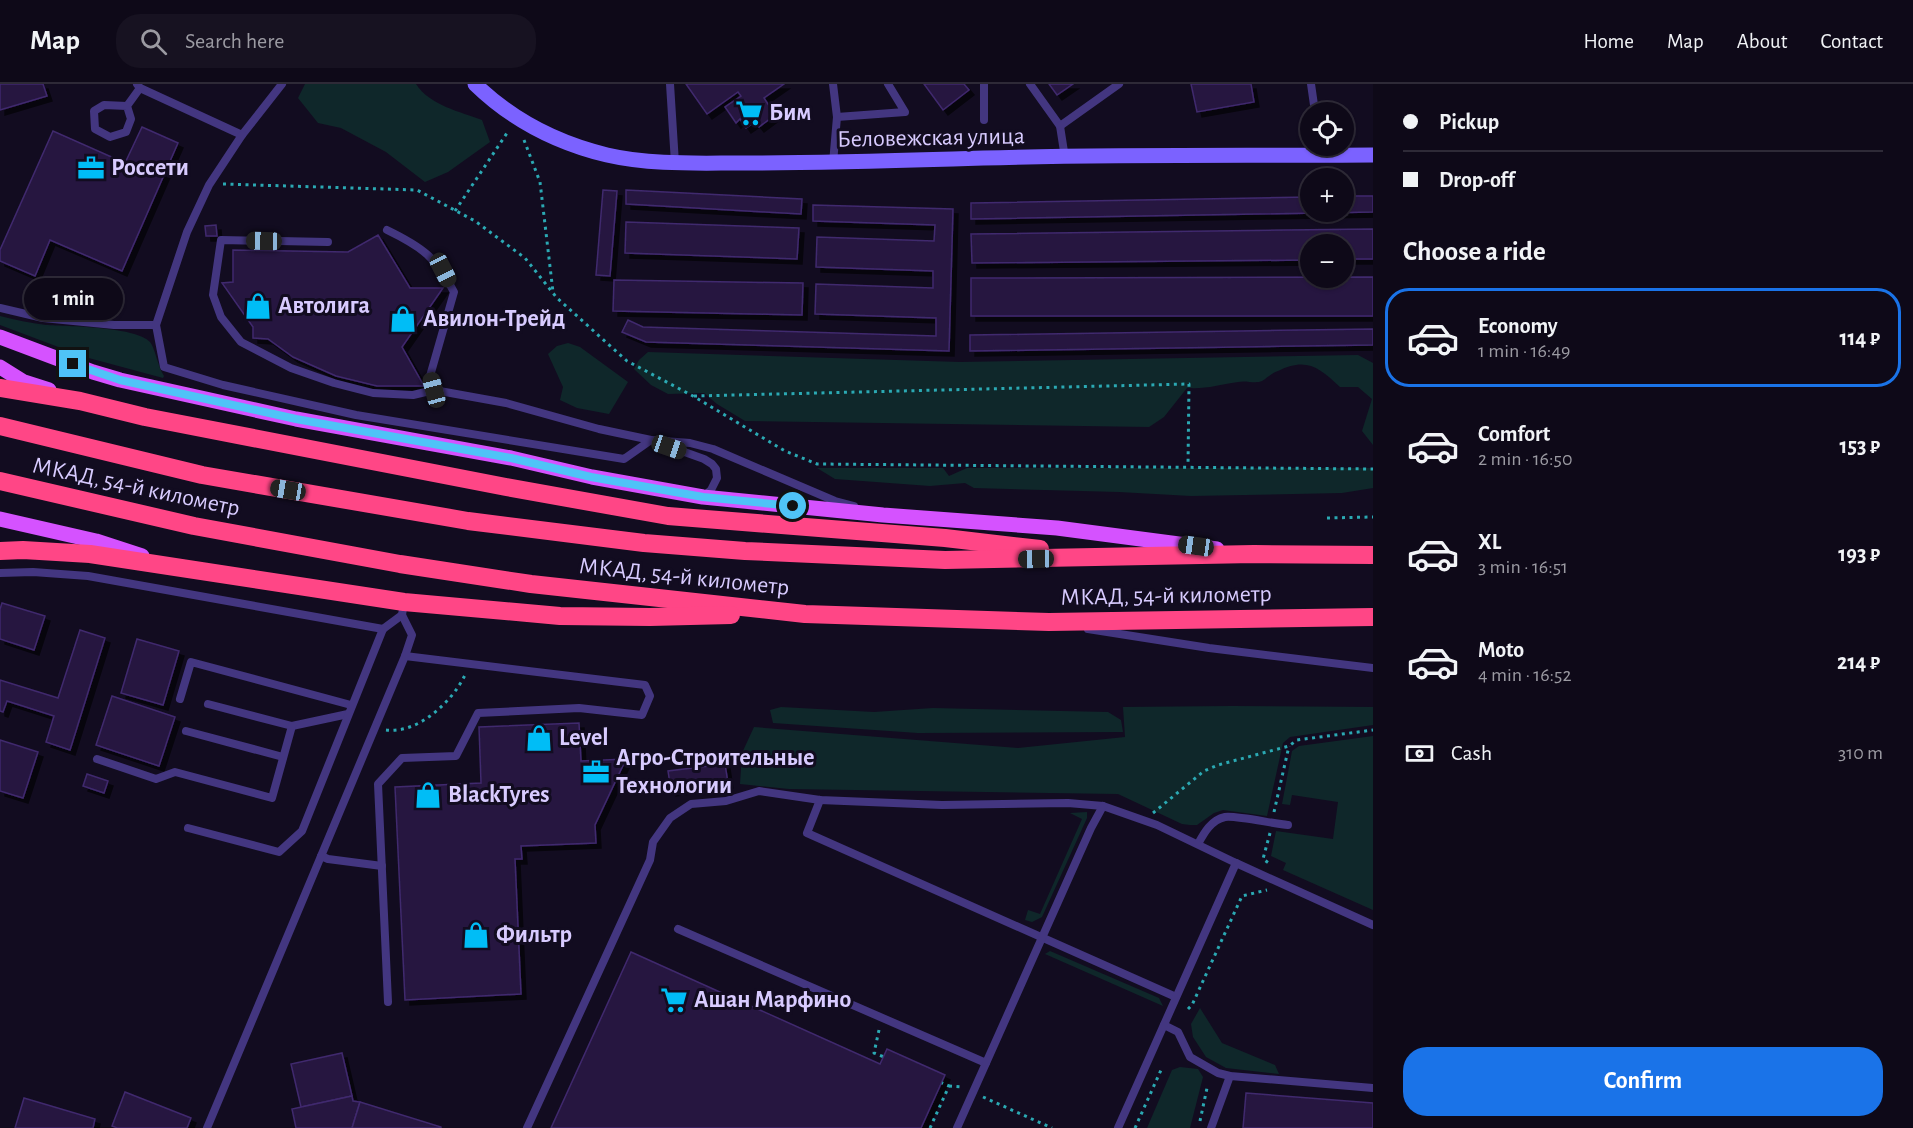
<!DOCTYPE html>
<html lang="en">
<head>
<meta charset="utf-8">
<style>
	:root { --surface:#0e0918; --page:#171221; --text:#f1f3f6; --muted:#9b9aa2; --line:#2e2a37; --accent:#1a73e8 }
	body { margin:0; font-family:"Alegreya Sans",sans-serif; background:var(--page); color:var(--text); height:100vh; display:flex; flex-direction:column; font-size:22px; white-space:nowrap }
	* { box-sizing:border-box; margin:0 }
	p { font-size:20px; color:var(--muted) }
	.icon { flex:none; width:33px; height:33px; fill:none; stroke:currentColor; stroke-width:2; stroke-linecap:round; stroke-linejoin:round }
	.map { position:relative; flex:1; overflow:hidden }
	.drawer { display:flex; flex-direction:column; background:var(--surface); width:540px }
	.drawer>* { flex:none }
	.hud { display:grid; align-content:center; height:132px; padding:0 30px; background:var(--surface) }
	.tools { position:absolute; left:1300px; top:18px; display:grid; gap:12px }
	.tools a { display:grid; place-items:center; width:54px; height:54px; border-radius:50%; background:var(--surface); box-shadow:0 2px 4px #0004,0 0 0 2px var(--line); font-size:30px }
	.end { position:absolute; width:27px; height:27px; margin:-14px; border:8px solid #4fc3f7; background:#111; box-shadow:0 0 0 3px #111 }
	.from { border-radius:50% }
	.bubble { position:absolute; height:42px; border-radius:21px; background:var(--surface); box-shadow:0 2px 4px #0004,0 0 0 2px var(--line); font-size:20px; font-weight:600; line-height:42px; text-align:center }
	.car { position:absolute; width:18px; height:36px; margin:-18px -9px; border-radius:8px; box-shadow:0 0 4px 2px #0007; background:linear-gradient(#222 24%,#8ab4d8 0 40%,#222 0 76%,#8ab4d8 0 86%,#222 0) }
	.hud b { display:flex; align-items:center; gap:21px; height:57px; font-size:22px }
	.hud b+b { border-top:2px solid var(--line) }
	.hud i { width:15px; height:15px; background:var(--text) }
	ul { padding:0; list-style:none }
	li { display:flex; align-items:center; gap:18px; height:99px; margin:0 12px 9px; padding:0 18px; border:3px solid transparent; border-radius:24px }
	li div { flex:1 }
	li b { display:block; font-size:22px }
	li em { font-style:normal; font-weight:600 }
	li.on { border-color:var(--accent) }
	li>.icon { width:54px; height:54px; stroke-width:1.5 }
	h2 { padding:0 30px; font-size:27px; line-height:72px }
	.pay { display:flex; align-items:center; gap:15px; height:66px; padding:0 30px; font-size:22px }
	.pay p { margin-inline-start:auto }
	.button { display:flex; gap:12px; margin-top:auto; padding:12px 30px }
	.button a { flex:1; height:69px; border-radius:24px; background:var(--accent); color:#fff; font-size:24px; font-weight:600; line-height:69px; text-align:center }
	header { display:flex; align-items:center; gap:36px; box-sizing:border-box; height:84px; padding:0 30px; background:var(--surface); border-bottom:2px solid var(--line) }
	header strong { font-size:28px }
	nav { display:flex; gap:33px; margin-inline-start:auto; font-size:21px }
	.search { width:420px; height:54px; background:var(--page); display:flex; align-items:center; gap:15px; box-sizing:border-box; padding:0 21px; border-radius:24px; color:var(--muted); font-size:22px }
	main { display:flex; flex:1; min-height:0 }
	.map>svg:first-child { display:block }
	.green { fill:#0f272a }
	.building { fill:#261841; stroke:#40296e; stroke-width:1.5; filter:url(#shadow) }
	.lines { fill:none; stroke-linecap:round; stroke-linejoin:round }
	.path { stroke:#2ba9b3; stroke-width:3; stroke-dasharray:3 4.5; stroke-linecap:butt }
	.lane { stroke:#433680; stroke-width:8 }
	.secondary { stroke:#7b62ff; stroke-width:15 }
	.primary { stroke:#d552ff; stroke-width:15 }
	.highway { stroke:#ff4686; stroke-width:18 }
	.route { stroke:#4fc3f7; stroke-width:8 }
	.labels { text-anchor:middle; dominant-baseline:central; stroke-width:6; stroke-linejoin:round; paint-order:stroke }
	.poi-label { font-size:24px; font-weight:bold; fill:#d8cbff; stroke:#120c20; text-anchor:start }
	.street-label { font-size:24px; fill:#d8cbff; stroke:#120c20 }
</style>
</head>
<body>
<header>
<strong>Map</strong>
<div class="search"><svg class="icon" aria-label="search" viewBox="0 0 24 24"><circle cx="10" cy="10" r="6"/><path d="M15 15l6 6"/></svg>Search here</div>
<nav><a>Home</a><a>Map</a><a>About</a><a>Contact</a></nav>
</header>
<main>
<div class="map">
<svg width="1373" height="1044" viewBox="0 0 1373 1044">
	<defs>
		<filter id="shadow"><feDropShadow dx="5" dy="5" stdDeviation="0" flood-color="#0009"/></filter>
	</defs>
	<rect width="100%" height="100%" fill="#120c20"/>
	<g class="green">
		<path d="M 305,0 L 416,0 C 429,21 461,28 482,36 L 490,58 L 448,88 L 425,98 L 386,68 L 341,44 L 318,39 L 298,14 Z"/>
		<path d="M 0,232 C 15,236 30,239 46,241 C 67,242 137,243 150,258 C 155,264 158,283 164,292 L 163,294 L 85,273 L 0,241 Z"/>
		<polygon points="568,259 580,263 628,298 609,330 577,324 560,316 563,303 548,270 557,262"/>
		<path d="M 648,268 L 960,278 L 1358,271 L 1373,279 L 1373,361 L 1362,347 L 1372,315 L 1358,303 L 1340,303 C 1319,283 1306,273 1278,287 C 1272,289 1267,294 1262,297 C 1255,300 1246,296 1238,298 C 1218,301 1208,305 1187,304 L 1164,333 L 1149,343 L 745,337 L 717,320 L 704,309 L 668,310 L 651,301 L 634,285 L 639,276 Z"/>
		<polygon points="817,384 943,384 949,392 967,384 1373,384 1373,404 1342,409 1191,412 1119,408 974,404 965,399 930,402 835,395"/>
		<polygon points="1232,622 1373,623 1373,641 1290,653 1283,659 1267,732 1223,726 1214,729 1197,741 1190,741 1182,740 1118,710 789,705 740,700 742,669 754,643 1018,664 1125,653 1123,623"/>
		<polygon points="781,623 874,628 933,624 1108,628 1121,636 1123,648 918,649 773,639 770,626"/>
		<polygon points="1373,652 1373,826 1283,786 1286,779 1271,772 1276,747 1333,755 1338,718 1292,711 1290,721 1282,720 1292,667 1299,662"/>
		<polygon points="1087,728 1087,734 1042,833 1032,838 1025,836 1028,826 1040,830 1082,735 1070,729"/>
		<polygon points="1050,867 1159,914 1163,922 1045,870"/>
		<polygon points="1200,924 1222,959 1275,981 1279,990 1226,984 1206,973 1193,953 1191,940"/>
		<polygon points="1180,983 1198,985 1203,993 1190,1044 1147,1044 1172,986"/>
	</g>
	<g class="building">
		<polygon points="0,0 43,0 47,12 0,26"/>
		<polygon points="686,0 784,0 764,14 775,31 759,43 755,38 746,44 740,35 736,39 725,23 741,12 738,8 707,30"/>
		<polygon points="924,0 964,0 969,6 943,26"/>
		<polygon points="1049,0 1073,0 1057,11"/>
		<polygon points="1191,0 1251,0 1254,18 1197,28"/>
		<polygon points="142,43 178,59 122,187 50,156 35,192 0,177 0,166 53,47 125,79"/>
		<polygon points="603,106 617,107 610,192 596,191"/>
		<polygon points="626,106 802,115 801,130 626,120"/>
		<polygon points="1344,112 1373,112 1373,128 971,135 971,119 1311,113 1311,128 1344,128"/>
		<polygon points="813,121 953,125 949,267 646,258 622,248 628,236 643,243 936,252 936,234 815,230 816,200 933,204 933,187 816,183 817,153 934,157 935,141 813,137"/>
		<polygon points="626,138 799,144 797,175 625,169"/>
		<polygon points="216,141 217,152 206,152 205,142"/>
		<polygon points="1373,145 1373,175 1344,175 1344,160 1311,160 1311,176 972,179 971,150"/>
		<polygon points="378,151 410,204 443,204 402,263 424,302 377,302 336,292 293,273 268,255 253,254 253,243 222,199 233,198 233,166 348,168"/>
		<polygon points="1373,193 1373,232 971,232 971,194"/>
		<polygon points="614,196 803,199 802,231 613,227"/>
		<polygon points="1373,245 1373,261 970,267 970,251"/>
		<polygon points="2,519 45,532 34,566 0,555 0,525"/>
		<polygon points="80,546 105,554 70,666 46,658 54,632 7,617 3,628 0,627 0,596 58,614"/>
		<polygon points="137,555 179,567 163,621 121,609"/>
		<polygon points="112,612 175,633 159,682 96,661"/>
		<polygon points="579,639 581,677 626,675 595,741 596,759 521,762 522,775 515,775 521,910 405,916 395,703 481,699 479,643"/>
		<polygon points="0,656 38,668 23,714 0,707"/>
		<polygon points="725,680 728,699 671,707 668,687"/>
		<polygon points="87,690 108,697 104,709 83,702"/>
		<polygon points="631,868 880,980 887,965 945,991 921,1044 551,1044"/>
		<polygon points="342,969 352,1012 301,1023 291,980"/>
		<polygon points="125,1008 191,1034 187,1044 117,1044 112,1042"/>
		<polygon points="1246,1009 1373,1019 1373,1044 1243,1044"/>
		<polygon points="352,1012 353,1017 360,1018 352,1044 296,1044 292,1025"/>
		<polygon points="24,1014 95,1035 93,1044 15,1044"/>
		<polygon points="360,1018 441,1043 441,1044 352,1044"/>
	</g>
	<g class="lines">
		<g class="path">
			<polyline points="524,56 540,98 553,208"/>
			<polyline points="223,100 417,106 475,137 525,174 557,214 627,277 693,312 785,367 817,380 1373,385"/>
			<polyline points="455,127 509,46"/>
			<polyline points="694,312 1189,300 1188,382"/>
			<polyline points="1327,434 1373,433"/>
			<path d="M 386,646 C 418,650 452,618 465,591"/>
			<polyline points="1274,728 1289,662"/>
			<polyline points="1153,729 1204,687 1218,681 1289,662 1297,656 1373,646"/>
			<polyline points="1270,749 1263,775 1270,780"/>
			<polyline points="1188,925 1192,921 1242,812 1267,806"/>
			<polyline points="879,946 874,969 884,973"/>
			<polyline points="949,1002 962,1003"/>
			<polyline points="983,1013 1052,1044"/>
			<polyline points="1200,1037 1207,1004"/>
			<polyline points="930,1044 949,1002 942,999"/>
			<polyline points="1135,1044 1161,986"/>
		</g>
		<g class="lane">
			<polyline points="137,0 140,4 242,51 282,0"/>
			<polyline points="670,0 675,79"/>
			<polyline points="984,0 984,36"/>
			<polyline points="1030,0 1060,42 1065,74"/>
			<polyline points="1311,0 1315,28"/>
			<polyline points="127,22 131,35 126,48 110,53 95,45 94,27 104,21 127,22 140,4"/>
			<polyline points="837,33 905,28 888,0"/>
			<polyline points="1060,42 1119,0"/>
			<polyline points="833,79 837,33 833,0"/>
			<path d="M 387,146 C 422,163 436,173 454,208 L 430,292 L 434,306"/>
			<polyline points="328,158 221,156 213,211 221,233 241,258 291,284 334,299 373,309 413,311 434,306 506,319 599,345 651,356 704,375 712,380 716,385 717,394 711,406 703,413"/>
			<polyline points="0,224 43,234 114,241 156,241 187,148 209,101 242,51"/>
			<polyline points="156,241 164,283 223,301 356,331 624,375 651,356 690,359 713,365 835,417 854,422"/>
			<polyline points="0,489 33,488 88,492 383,545"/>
			<polyline points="1088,545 1209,564 1373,584"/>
			<polyline points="180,615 191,578 351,621"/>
			<polyline points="208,620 292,642 348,630"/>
			<polyline points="186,647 283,673"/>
			<polyline points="97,675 156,695 175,688 272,714 292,642"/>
			<polyline points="820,716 807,749 1176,913"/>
			<polyline points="188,744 279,768 302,747 383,545 402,531"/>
			<path d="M 1198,760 C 1204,749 1211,736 1225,733 C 1235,731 1274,740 1288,741"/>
			<polyline points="321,772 328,775 382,782"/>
			<polyline points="678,845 986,979"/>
			<polyline points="388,918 378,700 402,674 456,672 478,629 579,624 642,631 650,612 645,601 405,572"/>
			<polyline points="1164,941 1178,948 1190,973 1218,989 1230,992 1373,1004"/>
			<polyline points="207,1044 405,572 412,551 402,531 404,518"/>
			<polyline points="527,1044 650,776 653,758 670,734 691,720 726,717 759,707 820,716 942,721 1068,719 1103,722 1157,741 1236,779 1373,841"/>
			<polyline points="957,1044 1091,744 1103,722"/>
			<polyline points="1118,1044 1236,779"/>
			<polyline points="1211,1044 1230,992"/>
		</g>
		<path class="secondary" d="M 475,0 C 512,36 557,59 607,71 C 650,81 696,79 740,79 C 811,79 882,77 953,75 C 1093,70 1233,72 1373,71"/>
		<g class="primary">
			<polyline points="0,253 93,288 120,296 296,335 511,374 592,393 703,413 883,431 1057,444 1217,465"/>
			<polyline points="0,283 24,298 49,306"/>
			<polyline points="0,435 96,457 142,472"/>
		</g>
		<g class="highway">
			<polyline points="0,304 80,317 145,333 506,403 668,432 945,454 1040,465"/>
			<polyline points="0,342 202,391 468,437 644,459 745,467 945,476 1254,470 1373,471"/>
			<polyline points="0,397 194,442 400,480 531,500 805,530 1049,538 1373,533"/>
			<polyline points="0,467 23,466 90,470 404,518 560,532 650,533 731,531"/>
		</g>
	</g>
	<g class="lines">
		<polyline class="route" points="73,280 120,296 296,335 511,374 591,393 703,413 793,422"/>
	</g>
	<defs>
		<symbol id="supermarket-bare" viewBox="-9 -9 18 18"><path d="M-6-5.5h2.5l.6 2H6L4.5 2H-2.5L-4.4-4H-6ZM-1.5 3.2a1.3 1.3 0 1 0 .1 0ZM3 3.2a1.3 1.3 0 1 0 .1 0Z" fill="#00bdf6" stroke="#120c20" stroke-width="2.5" paint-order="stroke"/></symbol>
		<symbol id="office-bare" viewBox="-9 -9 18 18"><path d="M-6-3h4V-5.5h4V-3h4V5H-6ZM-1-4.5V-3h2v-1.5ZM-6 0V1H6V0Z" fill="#00bdf6" stroke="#120c20" stroke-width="2.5" paint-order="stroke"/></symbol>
		<symbol id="shop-bare" viewBox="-9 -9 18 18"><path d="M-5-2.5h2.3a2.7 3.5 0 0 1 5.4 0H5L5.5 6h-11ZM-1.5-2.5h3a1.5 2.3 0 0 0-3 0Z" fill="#00bdf6" stroke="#120c20" stroke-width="2.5" paint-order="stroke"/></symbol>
	</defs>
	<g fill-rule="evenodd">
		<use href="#supermarket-bare" x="730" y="10" width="38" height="38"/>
		<use href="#office-bare" x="72" y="65" width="38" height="38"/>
		<use href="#shop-bare" x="239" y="203" width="38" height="38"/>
		<use href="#shop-bare" x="384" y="216" width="38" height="38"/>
		<use href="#shop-bare" x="520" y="635" width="38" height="38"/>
		<use href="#office-bare" x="577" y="669" width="38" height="38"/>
		<use href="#shop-bare" x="409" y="692" width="38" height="38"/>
		<use href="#shop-bare" x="457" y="832" width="38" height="38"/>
		<use href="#supermarket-bare" x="655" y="897" width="38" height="38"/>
	</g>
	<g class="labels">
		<g class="poi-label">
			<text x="769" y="29">Бим</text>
			<text x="111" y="84">Россети</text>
			<text x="278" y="222">Автолига</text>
			<text x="423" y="235">Авилон-Трейд</text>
			<text x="559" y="654">Level</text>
			<text x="616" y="674">Агро-Строительные<tspan x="616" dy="28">Технологии</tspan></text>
			<text x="448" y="711">BlackTyres</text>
			<text x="496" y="851">Фильтр</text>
			<text x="694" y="916">Ашан Марфино</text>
		</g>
		<g class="street-label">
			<text transform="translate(931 54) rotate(-1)">Беловежская улица</text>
			<text transform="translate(136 403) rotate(12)">МКАД, 54-й километр</text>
			<text transform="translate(684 493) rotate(6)">МКАД, 54-й километр</text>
			<text transform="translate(1166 512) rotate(-1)">МКАД, 54-й километр</text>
		</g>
	</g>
</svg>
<div class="tools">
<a><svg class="icon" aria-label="locate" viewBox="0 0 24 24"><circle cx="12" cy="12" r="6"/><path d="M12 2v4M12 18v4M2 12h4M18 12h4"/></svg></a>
<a>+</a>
<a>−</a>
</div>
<i class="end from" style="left:793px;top:422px"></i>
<i class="end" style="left:73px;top:280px"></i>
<div class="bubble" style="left:24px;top:194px;width:99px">1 min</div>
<i class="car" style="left:264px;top:157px;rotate:271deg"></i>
<i class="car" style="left:443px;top:186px;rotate:153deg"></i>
<i class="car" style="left:434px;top:306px;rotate:345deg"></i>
<i class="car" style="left:669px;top:363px;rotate:109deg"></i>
<i class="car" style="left:288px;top:406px;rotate:280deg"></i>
<i class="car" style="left:1196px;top:462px;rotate:278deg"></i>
<i class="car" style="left:1036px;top:475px;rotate:269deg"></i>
</div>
<section class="drawer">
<div class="hud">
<b><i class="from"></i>Pickup</b>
<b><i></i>Drop-off</b>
</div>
<h2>Choose a ride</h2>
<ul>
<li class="on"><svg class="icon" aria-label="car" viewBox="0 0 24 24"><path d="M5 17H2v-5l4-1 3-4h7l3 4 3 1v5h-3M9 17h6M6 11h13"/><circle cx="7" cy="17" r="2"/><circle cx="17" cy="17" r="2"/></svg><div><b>Economy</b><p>1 min · 16:49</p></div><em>114 ₽</em></li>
<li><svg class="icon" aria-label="car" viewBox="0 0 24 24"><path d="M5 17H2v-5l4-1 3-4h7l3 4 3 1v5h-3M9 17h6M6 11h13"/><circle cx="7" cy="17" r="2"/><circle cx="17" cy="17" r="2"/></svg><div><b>Comfort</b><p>2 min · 16:50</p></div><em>153 ₽</em></li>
<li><svg class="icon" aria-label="car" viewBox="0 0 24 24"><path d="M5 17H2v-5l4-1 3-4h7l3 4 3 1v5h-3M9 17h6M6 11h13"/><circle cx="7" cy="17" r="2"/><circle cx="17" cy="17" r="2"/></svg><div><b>XL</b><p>3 min · 16:51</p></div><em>193 ₽</em></li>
<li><svg class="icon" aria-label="car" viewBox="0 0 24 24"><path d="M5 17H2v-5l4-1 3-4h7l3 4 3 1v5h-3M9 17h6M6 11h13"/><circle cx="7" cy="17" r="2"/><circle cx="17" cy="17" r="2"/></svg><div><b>Moto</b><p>4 min · 16:52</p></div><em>214 ₽</em></li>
</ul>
<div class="pay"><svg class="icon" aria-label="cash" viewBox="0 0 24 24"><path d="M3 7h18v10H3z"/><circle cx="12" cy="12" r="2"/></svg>Cash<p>310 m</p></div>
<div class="button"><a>Confirm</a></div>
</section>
</main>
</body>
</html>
